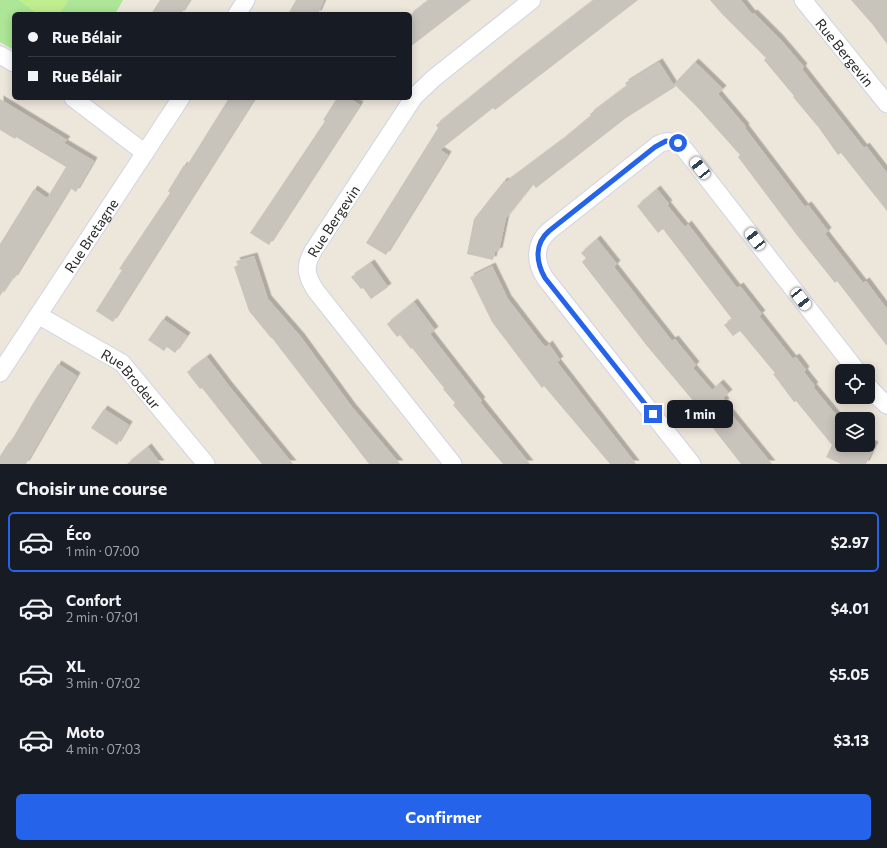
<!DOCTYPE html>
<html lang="fr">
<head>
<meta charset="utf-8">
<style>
	:root { --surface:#171b24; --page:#242831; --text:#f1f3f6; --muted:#9ea1a6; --line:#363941; --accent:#2563eb }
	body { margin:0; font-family:Commissioner,sans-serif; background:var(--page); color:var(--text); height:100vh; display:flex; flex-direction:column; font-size:15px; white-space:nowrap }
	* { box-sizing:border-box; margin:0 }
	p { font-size:13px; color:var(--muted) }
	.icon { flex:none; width:22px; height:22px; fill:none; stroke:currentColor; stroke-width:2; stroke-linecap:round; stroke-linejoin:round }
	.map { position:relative; height:464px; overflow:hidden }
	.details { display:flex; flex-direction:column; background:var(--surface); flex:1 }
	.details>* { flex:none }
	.top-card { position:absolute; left:12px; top:12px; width:400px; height:88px; border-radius:6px; box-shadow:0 2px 10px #0003; display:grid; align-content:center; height:88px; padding:0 16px; background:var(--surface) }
	.fabs { position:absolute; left:835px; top:364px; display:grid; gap:8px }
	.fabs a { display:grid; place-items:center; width:40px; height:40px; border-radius:6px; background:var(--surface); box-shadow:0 2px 10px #0003; font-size:20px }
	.end { position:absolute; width:18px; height:18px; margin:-9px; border:5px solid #2563eb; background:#fff; box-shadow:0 0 0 2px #fff }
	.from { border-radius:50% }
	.bubble { position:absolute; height:28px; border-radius:6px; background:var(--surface); box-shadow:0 2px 10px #0003; font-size:13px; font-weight:700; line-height:28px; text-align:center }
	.car { position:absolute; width:12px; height:24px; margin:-12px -6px; border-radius:5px; box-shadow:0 0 3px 1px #0007; background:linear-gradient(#fff 24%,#345 0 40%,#fff 0 76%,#345 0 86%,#fff 0) }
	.top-card b { display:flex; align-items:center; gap:14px; height:38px; font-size:15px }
	.top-card b+b { border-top:1px solid var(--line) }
	.top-card i { width:10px; height:10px; background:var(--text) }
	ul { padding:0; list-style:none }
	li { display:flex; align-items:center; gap:12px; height:60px; margin:0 8px 6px; padding:0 8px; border:2px solid transparent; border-radius:6px }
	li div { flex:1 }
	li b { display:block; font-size:15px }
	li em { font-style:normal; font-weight:700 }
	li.selected { border-color:var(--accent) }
	li>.icon { width:36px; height:36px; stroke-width:1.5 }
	h2 { padding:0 16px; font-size:18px; line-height:48px }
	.cta { display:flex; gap:8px; margin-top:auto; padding:8px 16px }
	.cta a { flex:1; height:46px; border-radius:6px; background:var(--accent); color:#fff; font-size:16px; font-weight:700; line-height:46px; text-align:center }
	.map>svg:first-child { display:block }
	.green { fill:#ace696 }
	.pitch { fill:#c1ed91 }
	.building { fill:#c8c3bb; filter:url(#shadow) }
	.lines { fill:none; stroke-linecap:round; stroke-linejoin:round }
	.minor-casing { stroke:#d1d3e4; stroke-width:19 }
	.minor { stroke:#fff; stroke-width:17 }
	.route { stroke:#2563eb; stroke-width:5 }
	.labels { text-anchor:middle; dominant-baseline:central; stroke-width:3; stroke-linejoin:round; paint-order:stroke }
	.street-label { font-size:14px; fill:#2a2a2a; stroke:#fff }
</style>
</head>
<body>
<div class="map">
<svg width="887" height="464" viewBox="0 0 887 464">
	<defs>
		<filter id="shadow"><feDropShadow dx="3.5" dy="-3.5" stdDeviation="0" flood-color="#0004"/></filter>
	</defs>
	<rect width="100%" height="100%" fill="#ede6db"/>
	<polygon class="green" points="0,0 123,0 115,14 14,14 14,50 0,42"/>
	<polygon class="pitch" points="18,0 69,0 59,14 38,14"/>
	<g class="building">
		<polygon points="160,0 190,0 181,14 151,14"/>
		<polygon points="296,0 324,0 318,14 288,14"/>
		<polygon points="429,0 471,0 410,47 410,15"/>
		<polygon points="594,0 638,0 495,110 493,108 440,150 448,155 386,255 366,243 438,128 436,125 515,61"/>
		<polygon points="710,0 741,0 752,14 754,13 780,39 804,67 802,69 864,148 866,146 887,173 887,211 841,153 838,155 819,128 793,97 794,96 764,60 766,58 722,14"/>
		<polygon points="851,0 887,0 887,44 873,25"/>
		<polygon points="659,62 675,87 626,118 536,188 533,184 506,218 499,251 495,252 493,260 467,254 474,219 504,181 506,182 561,141 591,116 590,114 627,86 625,83"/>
		<polygon points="695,62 723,89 718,94 746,127 745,128 805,207 808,205 828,231 825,234 863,283 866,281 887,309 887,346 837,281 835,283 796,234 738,157 740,155 698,108 674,84"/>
		<polygon points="229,98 255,98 113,322 96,311 122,270 119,269 170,193 168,191 184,165 186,167"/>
		<polygon points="337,98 349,98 360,105 269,245 250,233 325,121 323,120"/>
		<polygon points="0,99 67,140 64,143 94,161 76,192 70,188 14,279 12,278 0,296 0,244 34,189 47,198 66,167 16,137 15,139 0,130"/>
		<polygon points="657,189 669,204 667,205 685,227 688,224 737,288 740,286 762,314 759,316 793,359 796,357 806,370 804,372 815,386 813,387 842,422 835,427 842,430 842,445 868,445 868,442 875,445 866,464 841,464 826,457 832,445 796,401 794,402 773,374 775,373 740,331 733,336 724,325 732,319 663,229 658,233 637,206"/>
		<polygon points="597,239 617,264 614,267 672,341 675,339 696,365 693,368 712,390 720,383 729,393 723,398 726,402 723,404 772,464 741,464 709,423 711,422 647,346 582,262 586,258 581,253"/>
		<polygon points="254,256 268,299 301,337 352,407 400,464 369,464 272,338 271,338 249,311 234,267 238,265 236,261"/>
		<polygon points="371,263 388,287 371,299 363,288 361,289 351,277"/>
		<polygon points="492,266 508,299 541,342 546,347 549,344 560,360 557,362 636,464 610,464 544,386 542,388 492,322 470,277"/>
		<polygon points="414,302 435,330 430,334 482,401 480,402 530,464 503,464 453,405 455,403 443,389 444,388 412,348 411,349 400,335 397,337 387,324"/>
		<polygon points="163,319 187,336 175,353 167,347 164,351 148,340"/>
		<polygon points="207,357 229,386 293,464 262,464 202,388 200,389 187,372"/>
		<polygon points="58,364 77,376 26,464 0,464 0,456 9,442 10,443 35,400"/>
		<polygon points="104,409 129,425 117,445 91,428"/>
		<polygon points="148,447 161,464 127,464"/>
	</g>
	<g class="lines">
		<defs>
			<g id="minor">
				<path id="s1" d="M 803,0 L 887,104"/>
				<polyline points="237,14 246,0"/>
				<polyline points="0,55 14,63"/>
				<polyline points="73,98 145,153"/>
				<path id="s2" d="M 38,315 L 122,363 L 206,464"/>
				<path id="s3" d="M 0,373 L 181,98"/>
				<polyline points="868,386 879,398 887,405"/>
				<path id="s4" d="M 453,464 L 316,291 C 306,276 304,267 313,251 L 414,97 L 434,78 L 532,0"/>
				<path d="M 692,464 L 545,278 C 535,262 534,244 549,231 L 659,144 C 669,139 677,142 685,150 L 857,371"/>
			</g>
		</defs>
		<use href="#minor" class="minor-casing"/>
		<use href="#minor" class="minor"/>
	</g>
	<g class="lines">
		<path class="route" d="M 653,414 L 545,278 C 536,262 534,244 549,231 L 655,147 L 666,141 L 678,143"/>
	</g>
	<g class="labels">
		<g class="street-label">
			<text stroke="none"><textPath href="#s1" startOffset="67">Rue Bergevin</textPath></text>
			<text stroke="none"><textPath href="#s4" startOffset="300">Rue Bergevin</textPath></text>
			<text stroke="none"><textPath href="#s3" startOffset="165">Rue Bretagne</textPath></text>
			<text stroke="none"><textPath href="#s2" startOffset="114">Rue Brodeur</textPath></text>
		</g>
	</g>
</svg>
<div class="fabs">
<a><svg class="icon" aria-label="locate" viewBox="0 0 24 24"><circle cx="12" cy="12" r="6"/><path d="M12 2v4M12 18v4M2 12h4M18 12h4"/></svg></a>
<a><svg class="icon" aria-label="layers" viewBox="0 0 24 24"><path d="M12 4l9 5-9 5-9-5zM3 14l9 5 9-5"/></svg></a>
</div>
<i class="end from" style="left:678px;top:143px"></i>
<i class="end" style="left:653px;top:414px"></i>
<div class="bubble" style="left:667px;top:400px;width:66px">1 min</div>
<i class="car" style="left:700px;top:168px;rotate:322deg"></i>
<i class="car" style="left:755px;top:239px;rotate:322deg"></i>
<i class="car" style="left:801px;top:299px;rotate:142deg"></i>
<div class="top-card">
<b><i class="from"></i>Rue Bélair</b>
<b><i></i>Rue Bélair</b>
</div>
</div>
<section class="details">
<h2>Choisir une course</h2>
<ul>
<li class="selected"><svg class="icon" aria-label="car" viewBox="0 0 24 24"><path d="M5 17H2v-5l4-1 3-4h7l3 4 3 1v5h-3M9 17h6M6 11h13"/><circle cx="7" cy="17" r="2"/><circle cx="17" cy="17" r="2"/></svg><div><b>Éco</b><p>1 min · 07:00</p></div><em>$2.97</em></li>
<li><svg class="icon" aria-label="car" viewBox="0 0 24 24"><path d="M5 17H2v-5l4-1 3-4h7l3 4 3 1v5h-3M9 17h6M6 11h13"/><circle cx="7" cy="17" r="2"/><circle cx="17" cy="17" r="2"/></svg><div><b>Confort</b><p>2 min · 07:01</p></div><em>$4.01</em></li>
<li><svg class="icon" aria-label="car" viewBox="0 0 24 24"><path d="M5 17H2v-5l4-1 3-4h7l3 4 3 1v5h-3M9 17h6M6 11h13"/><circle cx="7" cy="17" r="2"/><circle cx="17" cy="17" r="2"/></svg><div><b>XL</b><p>3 min · 07:02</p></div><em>$5.05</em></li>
<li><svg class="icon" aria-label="car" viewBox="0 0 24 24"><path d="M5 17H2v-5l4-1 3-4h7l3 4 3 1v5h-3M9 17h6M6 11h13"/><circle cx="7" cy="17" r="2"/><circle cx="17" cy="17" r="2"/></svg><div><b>Moto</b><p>4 min · 07:03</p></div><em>$3.13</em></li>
</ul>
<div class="cta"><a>Confirmer</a></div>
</section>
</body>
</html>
